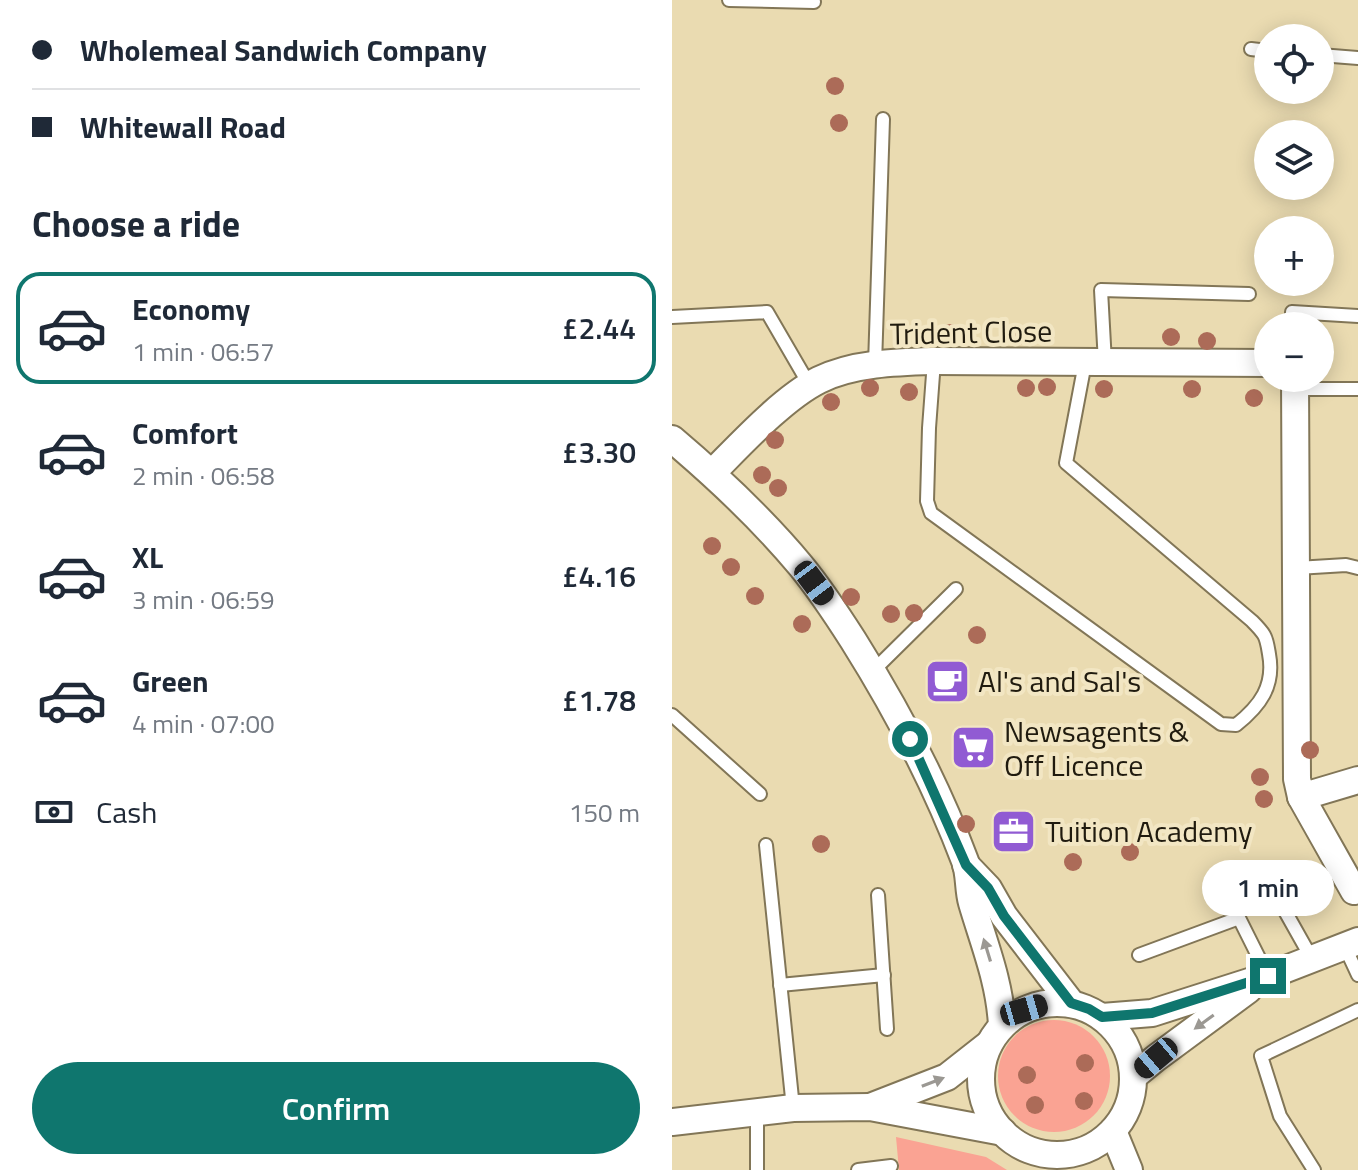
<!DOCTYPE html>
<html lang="en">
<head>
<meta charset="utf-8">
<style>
	:root { --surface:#fff; --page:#f2f2f3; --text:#1f2937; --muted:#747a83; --line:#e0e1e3; --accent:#0f766e }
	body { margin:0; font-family:"Titillium Web",sans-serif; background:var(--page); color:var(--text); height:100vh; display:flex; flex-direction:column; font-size:30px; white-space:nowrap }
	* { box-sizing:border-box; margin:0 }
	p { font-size:26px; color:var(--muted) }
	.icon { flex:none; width:44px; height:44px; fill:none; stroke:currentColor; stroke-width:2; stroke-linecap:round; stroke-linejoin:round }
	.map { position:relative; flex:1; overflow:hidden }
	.panel { display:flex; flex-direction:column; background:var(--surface); width:672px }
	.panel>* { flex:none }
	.banner { display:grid; align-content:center; height:176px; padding:0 32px; background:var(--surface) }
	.tools { position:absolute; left:582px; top:24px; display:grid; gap:16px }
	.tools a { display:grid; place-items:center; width:80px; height:80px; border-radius:50%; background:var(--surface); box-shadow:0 4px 20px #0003; font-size:40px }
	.end { position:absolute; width:36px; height:36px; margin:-18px; border:10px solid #0f766e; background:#fff; box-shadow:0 0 0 4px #fff }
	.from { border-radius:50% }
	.bubble { position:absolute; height:56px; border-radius:28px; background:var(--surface); box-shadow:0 4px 20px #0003; font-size:26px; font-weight:600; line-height:56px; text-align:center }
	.car { position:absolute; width:24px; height:48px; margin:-24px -12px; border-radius:10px; box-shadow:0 0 6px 2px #0007; background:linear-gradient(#222 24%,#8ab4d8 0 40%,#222 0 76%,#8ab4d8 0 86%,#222 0) }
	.banner b { display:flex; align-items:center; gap:28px; height:76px; font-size:30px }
	.banner b+b { border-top:2px solid var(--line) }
	.banner i { width:20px; height:20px; background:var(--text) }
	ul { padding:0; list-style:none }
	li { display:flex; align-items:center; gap:24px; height:112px; margin:0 16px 12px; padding:0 16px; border:4px solid transparent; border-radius:24px }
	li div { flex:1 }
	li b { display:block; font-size:30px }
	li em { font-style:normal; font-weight:600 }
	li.active { border-color:var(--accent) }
	li>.icon { width:72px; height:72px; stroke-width:1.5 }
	h2 { padding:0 32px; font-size:36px; line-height:96px }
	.pay { display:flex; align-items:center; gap:20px; height:88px; padding:0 32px; font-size:30px }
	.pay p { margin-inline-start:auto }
	.cta { display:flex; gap:16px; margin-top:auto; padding:16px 32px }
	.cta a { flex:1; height:92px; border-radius:48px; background:var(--accent); color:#fff; font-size:32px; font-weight:600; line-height:92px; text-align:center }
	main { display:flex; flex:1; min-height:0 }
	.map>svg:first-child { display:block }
	.built { fill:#eadbb1; fill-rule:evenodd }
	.grass { fill:#faa393 }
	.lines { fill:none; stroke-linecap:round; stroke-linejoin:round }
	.lane-casing { stroke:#827657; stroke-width:16 }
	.street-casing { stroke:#827657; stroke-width:30 }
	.lane { stroke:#fff; stroke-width:12 }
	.street { stroke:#fff; stroke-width:26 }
	.tree { fill:#ac6b58 }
	.oneway { fill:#9b9893 }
	.route { stroke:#0f766e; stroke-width:10 }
	.labels { text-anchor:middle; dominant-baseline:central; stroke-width:8; stroke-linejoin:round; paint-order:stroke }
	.street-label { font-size:30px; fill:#201b0f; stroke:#f2e6c3 }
	.poi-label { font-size:30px; fill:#201b0f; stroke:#f2e6c3; text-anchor:start }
</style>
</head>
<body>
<main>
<section class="panel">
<div class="banner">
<b><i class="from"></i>Wholemeal Sandwich Company</b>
<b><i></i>Whitewall Road</b>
</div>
<h2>Choose a ride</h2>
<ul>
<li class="active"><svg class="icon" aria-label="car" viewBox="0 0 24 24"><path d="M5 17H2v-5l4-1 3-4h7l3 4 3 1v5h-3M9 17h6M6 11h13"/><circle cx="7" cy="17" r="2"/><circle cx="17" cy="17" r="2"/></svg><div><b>Economy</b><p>1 min · 06:57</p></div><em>£2.44</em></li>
<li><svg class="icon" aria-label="car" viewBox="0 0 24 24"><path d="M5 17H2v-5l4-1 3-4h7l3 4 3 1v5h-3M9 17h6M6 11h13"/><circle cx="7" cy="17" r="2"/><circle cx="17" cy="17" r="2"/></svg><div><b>Comfort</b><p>2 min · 06:58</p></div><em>£3.30</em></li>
<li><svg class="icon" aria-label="car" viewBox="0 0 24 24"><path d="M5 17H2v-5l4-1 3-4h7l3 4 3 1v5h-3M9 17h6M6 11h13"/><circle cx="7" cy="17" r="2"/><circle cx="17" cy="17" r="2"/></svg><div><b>XL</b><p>3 min · 06:59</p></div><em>£4.16</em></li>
<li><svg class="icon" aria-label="car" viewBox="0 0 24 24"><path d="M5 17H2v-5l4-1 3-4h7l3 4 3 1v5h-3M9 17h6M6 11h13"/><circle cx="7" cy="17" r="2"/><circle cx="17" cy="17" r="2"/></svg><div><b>Green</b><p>4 min · 07:00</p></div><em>£1.78</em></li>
</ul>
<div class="pay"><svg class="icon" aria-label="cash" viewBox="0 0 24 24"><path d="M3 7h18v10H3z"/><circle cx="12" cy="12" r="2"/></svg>Cash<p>150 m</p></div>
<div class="cta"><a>Confirm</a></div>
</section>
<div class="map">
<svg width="686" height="1170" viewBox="0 0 686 1170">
	<rect width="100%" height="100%" fill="#f2e6c3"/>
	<path class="built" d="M 0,0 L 686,0 L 686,1170 L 0,1170 ZM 596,38 L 648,38 L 648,90 L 596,90 ZM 596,134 L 648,134 L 648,186 L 596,186 ZM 596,230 L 648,230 L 648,282 L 596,282 ZM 596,326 L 648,326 L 648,378 L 596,378 Z"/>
	<g class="grass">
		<circle cx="382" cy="1076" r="56"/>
		<polygon points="224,1137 314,1157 335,1170 227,1170"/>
	</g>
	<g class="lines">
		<defs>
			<g id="lane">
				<polyline points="57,0 142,2"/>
				<polyline points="579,49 596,51"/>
				<polyline points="648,55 686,58"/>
				<polyline points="0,317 95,312 138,386"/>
				<polyline points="621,326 620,312 686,316"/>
				<path d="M 262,361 L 257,428 L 255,501 L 259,513 L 549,724 L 564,725 C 588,706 603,686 597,654 C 596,648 595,640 592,635 C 589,630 584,625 580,621 L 394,463 L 413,363"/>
				<polyline points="433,363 429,290 577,294"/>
				<polyline points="203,365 211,119"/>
				<polyline points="625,389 686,389"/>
				<polyline points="625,568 674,565 686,568"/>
				<polyline points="201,671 284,589"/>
				<polyline points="0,715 88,794"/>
				<polyline points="94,845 121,1108"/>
				<polyline points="206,895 215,1029"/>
				<polyline points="604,895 640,959"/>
				<polyline points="673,947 686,975"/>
				<polyline points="467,955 567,918 596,976"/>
				<polyline points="108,985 212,975"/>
				<polyline points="85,1170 85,1112"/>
				<polyline points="186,1170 219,1166"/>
				<polyline points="642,1170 608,1116 589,1056 686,1010"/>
			</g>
			<g id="street">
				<polyline points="623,378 625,779 629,797 686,780"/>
				<path d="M 0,439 C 46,478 90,519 129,566 C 148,589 165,615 181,640 C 225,710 264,784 293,861 C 298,874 296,889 300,903 C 312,944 328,982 330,1026"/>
				<path d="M 40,473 C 69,444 111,398 147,380 C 181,363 226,362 262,361 L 596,363"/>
				<polyline points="629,797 682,891"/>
				<polyline points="294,865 316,888 332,916 399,1003"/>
				<circle cx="385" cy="1079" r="76"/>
				<polyline points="430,1017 480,1013 596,976 686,941"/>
				<polyline points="462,1076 484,1058 576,990"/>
				<polyline points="198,1107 275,1077 317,1044"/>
				<polyline points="0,1122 121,1108 198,1107 331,1132"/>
				<polyline points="441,1131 457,1170"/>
			</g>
		</defs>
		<use href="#lane" class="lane-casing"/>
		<use href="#street" class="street-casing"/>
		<use href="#lane" class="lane"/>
		<use href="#street" class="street"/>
	</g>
	<g class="tree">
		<circle cx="163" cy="86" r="9"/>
		<circle cx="167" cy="123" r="9"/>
		<circle cx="278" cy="333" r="9"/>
		<circle cx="345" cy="337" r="9"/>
		<circle cx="499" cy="337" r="9"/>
		<circle cx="535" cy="341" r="9"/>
		<circle cx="375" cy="387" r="9"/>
		<circle cx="198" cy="388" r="9"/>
		<circle cx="354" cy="388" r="9"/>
		<circle cx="432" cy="389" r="9"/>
		<circle cx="520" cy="389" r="9"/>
		<circle cx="237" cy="392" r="9"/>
		<circle cx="582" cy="398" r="9"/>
		<circle cx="159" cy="402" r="9"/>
		<circle cx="103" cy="440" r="9"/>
		<circle cx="90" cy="475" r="9"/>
		<circle cx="106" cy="488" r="9"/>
		<circle cx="40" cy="546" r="9"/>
		<circle cx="59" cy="567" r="9"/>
		<circle cx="83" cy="596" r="9"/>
		<circle cx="179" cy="597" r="9"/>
		<circle cx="242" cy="613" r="9"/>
		<circle cx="219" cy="614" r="9"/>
		<circle cx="130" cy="624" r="9"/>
		<circle cx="305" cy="635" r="9"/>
		<circle cx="638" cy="750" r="9"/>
		<circle cx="588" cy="777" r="9"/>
		<circle cx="592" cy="799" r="9"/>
		<circle cx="294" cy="824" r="9"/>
		<circle cx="149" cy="844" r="9"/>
		<circle cx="458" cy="852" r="9"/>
		<circle cx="401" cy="862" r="9"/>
		<circle cx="413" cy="1063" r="9"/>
		<circle cx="355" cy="1075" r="9"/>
		<circle cx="412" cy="1101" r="9"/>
		<circle cx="363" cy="1105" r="9"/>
	</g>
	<defs><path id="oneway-solid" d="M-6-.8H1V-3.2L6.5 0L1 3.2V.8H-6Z" transform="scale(2)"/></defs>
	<g class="oneway">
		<use href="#oneway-solid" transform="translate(315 950) rotate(-107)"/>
		<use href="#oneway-solid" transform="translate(532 1022) rotate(144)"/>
		<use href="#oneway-solid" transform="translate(261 1082) rotate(-21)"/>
	</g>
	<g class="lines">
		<polyline class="route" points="238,739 294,865 316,888 332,916 399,1003 417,1009 430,1017 480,1013 596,976"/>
	</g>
	<defs>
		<symbol id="cafe-square" viewBox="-11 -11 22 22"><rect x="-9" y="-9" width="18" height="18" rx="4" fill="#915bd3" stroke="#f2e6c3"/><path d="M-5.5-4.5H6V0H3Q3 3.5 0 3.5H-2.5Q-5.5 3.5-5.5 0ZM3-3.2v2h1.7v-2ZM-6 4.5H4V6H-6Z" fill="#fff"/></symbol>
		<symbol id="supermarket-square" viewBox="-11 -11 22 22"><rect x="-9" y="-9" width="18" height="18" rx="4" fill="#915bd3" stroke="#f2e6c3"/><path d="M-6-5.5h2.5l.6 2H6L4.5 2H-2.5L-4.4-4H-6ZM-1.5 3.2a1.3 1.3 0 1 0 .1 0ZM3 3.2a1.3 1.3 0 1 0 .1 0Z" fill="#fff"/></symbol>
		<symbol id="office-square" viewBox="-11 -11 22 22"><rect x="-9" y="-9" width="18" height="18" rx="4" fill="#915bd3" stroke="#f2e6c3"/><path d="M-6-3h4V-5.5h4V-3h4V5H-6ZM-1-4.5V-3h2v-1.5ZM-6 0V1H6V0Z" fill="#fff"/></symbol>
	</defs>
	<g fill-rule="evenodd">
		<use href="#cafe-square" x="250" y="656" width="51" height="51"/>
		<use href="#supermarket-square" x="276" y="722" width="51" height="51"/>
		<use href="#office-square" x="316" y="806" width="51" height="51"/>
	</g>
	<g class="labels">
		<g class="street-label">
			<text transform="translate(299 332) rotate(-1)">Trident Close</text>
		</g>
		<g class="poi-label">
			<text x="306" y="681">Al's and Sal's</text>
			<text x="332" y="731">Newsagents &amp;<tspan x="332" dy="34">Off Licence</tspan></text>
			<text x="373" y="831">Tuition Academy</text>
		</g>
	</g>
</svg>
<div class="tools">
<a><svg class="icon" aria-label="locate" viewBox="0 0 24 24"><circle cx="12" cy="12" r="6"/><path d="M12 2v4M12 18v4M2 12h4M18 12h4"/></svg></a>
<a><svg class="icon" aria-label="layers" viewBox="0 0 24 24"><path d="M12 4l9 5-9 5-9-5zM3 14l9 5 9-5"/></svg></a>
<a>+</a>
<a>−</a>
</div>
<i class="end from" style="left:238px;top:739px"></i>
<i class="end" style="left:596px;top:976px"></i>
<div class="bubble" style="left:530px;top:860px;width:132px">1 min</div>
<i class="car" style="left:142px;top:583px;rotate:143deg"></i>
<i class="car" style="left:352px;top:1010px;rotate:74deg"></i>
<i class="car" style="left:484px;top:1058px;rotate:230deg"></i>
</div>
</main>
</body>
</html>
